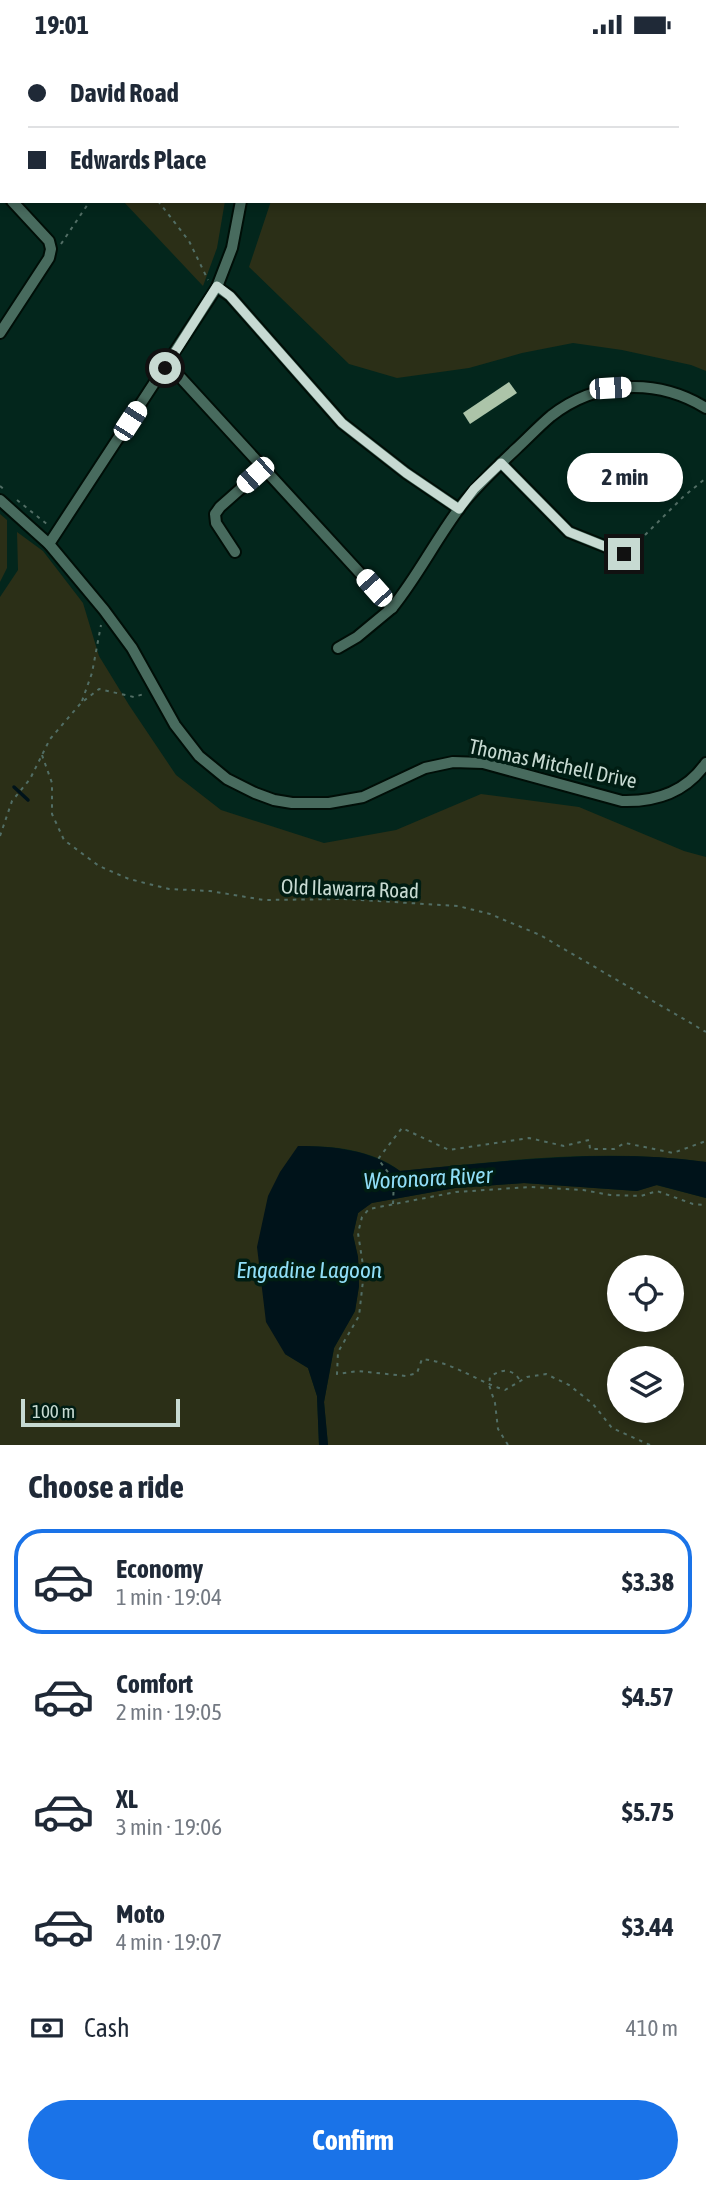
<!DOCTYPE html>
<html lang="en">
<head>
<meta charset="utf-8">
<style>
	:root { --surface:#fff; --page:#f6f6f7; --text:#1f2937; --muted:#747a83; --line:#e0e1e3; --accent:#1a73e8 }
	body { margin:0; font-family:"Asap Condensed",sans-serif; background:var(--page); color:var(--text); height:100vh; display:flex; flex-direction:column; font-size:26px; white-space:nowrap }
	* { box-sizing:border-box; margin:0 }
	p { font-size:23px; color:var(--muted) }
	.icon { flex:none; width:38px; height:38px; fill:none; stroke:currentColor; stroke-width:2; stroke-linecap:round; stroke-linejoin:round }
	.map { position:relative; height:1396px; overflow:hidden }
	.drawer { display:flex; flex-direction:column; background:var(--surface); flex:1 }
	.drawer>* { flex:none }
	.top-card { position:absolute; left:0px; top:0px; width:707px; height:154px; box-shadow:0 4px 10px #0003; display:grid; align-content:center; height:154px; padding:0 28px; background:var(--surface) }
	.fabs { position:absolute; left:607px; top:1206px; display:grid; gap:14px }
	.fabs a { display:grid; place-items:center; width:77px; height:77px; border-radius:50%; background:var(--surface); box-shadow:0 4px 10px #0003; font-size:35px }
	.scale { position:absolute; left:21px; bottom:18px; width:159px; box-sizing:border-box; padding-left:7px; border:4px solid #c7dad2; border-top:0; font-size:19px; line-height:24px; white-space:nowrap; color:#c7dad2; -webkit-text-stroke:5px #001d13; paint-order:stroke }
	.end { position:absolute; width:32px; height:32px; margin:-16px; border:9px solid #c7dad2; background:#111; box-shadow:0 0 0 4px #111 }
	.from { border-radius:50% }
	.bubble { position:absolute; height:49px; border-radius:24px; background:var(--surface); box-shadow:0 4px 10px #0003; font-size:23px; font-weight:700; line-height:49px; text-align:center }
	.car { position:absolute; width:21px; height:42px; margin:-21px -10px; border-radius:9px; box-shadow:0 0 5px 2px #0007; background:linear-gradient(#fff 24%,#345 0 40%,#fff 0 76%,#345 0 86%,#fff 0) }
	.top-card b { display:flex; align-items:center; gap:24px; height:66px; font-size:26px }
	.top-card b+b { border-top:2px solid var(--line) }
	.top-card i { width:18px; height:18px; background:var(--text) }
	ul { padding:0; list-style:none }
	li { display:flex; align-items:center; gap:21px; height:105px; margin:0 14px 10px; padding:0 14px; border:4px solid transparent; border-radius:28px }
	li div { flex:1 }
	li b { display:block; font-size:26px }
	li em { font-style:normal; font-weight:700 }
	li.on { border-color:var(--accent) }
	li>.icon { width:63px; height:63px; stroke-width:1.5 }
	h2 { padding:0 28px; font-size:32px; line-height:84px }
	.pay { display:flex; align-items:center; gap:18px; height:77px; padding:0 28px; font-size:26px }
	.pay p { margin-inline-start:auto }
	.cta { display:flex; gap:14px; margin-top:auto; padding:14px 28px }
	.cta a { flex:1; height:80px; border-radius:42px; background:var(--accent); color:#fff; font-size:28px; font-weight:700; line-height:80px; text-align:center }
	.status { display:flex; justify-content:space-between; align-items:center; height:49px; padding:0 35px; background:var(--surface); direction:ltr }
	.status svg { height:19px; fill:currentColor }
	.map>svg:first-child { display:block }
	.green { fill:#2b2f17; fill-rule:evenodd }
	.water { fill:#00131a }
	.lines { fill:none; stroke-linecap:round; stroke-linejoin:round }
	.stream { stroke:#00131a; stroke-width:3.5 }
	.building { fill:#acc4a9 }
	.minor-casing { stroke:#000e07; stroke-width:14 }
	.path { stroke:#526e65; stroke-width:2; stroke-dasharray:3.5 5; stroke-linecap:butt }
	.minor { stroke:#486b5e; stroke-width:10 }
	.route { stroke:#c7dad2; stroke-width:9 }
	.labels { text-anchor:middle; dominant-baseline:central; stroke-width:7; stroke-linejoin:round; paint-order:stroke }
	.street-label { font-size:21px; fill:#c7dad2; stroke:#001d13 }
	.water-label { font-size:23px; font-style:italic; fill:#90def7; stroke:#001d13 }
</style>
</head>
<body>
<div class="status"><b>19:01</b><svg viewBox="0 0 49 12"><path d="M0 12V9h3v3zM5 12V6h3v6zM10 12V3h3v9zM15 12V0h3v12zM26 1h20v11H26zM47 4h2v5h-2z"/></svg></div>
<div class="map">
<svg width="706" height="1396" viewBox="0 0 706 1396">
	<rect width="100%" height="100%" fill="#03261c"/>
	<g class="green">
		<polygon points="316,0 706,0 706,322 691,316 622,301 573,294 522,304 469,319 397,329 349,315 249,218 271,152 705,152 705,2 316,2"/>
		<polygon points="123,152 225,152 217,199 203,237"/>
		<polygon points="0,465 7,471 7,519 0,533"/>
		<path d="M 17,483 L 43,502 L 83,554 L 99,607 L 129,656 L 176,726 L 221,761 L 324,794 L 396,781 L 481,745 L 579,758 L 684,802 L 706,808 L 706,1113 C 603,1099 502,1112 400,1122 C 371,1100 333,1097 298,1097 L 285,1305 L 308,1319 L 317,1347 L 319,1396 L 0,1396 L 0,548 L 18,521 Z"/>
		<path d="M 524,1134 L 637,1142 L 656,1136 L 706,1149 L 706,1396 L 328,1396 L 324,1353 L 334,1299 L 355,1262 L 359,1237 L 358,1208 L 353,1186 L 358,1164 L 371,1154 L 455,1139 ZM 620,1218 L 672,1218 L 672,1270 L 620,1270 ZM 620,1309 L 672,1309 L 672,1362 L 620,1362 Z"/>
	</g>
	<path class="water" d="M 298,1097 C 333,1097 371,1101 400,1122 C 502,1113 603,1099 706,1113 L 706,1149 L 657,1136 L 637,1142 L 524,1134 L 455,1139 L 372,1154 L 358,1164 L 353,1186 L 358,1208 L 359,1237 L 355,1262 L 334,1299 L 324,1353 L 328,1396 L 319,1396 L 317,1347 L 308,1319 L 285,1305 L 266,1273 L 257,1198 L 268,1147 L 280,1123 Z"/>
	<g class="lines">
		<polyline class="stream" points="14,738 28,751"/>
	</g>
	<polygon class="building" points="509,333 517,344 470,375 463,364"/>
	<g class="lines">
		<defs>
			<g id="minor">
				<polyline points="129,0 130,2"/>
				<polyline points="293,2 294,0"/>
				<polyline points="217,238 230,247 342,374 406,424 459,460"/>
				<polyline points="0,284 49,209 51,200 49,192 12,152"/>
				<path d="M 166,318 L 181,329 L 392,559 C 418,527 436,490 461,457 C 477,436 497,418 516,400 C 528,389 539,377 551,367 C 597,331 657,329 706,359"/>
				<polyline points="501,414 569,483 624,505"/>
				<path d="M 0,451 L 49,495 L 104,561 L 132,599 L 175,676 L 199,707 L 227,730 L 255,744 L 274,751 L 292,754 L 329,754 L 363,748 L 425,719 L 453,713 L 483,714 L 622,752 C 656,753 686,743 706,714"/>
				<polyline points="49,495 217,238 232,199 241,152"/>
				<polyline points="235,503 216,474 215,465 220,458 264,419"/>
				<polyline points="338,599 357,588 392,559"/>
			</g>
		</defs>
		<use href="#minor" class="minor-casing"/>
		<g class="path">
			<polyline points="15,0 15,2"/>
			<polyline points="158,152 189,192 208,231"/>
			<polyline points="61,195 90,152"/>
			<polyline points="0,437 5,441"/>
			<polyline points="17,451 48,476"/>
			<polyline points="633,498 683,448 706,429"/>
			<polyline points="82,652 92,624 101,576"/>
			<polyline points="42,706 52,734 52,765 64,791 99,817 129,830 169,840 210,842 264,851 344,850 458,857 490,865 540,886 706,983"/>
			<polyline points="0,787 12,752 30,730 50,690 81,654 99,640 134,648 144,645"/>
			<polyline points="393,1155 394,1131 378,1110 402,1079 449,1101 529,1089 564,1097 589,1091 590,1100 614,1100 625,1094 673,1104 706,1092"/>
			<path d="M 508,1396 L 498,1380 L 495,1354 L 489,1336 L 490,1328 C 500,1320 512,1319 519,1330"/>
			<path d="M 650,1396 L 612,1379 L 593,1355 L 569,1336 L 546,1325 L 527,1328 L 505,1341 C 476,1332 453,1313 422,1310 L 417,1324 L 406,1327 L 358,1322 L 337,1325 L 338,1303 L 359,1267 L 364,1223 L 358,1184 L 362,1168 L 369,1160 L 456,1143 L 530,1138 L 583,1141 L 610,1146 L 641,1147 L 657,1142 L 693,1155 L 706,1156"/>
		</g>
		<use href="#minor" class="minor"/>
	</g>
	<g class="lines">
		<polyline class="route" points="165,319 217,237 230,247 342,374 406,424 459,460 474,440 501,414 569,483 624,505"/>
	</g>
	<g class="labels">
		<g class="street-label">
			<text transform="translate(553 714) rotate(12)">Thomas Mitchell Drive</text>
			<text transform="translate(350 839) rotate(2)">Old Ilawarra Road</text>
		</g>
		<g class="water-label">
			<text transform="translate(428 1129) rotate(-3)">Woronora River</text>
			<text x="309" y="1221">Engadine Lagoon</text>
		</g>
	</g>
</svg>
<div class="fabs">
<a><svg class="icon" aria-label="locate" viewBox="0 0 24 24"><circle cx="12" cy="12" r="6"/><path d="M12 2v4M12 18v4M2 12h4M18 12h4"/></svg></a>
<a><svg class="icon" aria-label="layers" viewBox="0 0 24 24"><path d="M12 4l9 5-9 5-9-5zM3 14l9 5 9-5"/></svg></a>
</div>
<div class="scale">100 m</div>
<i class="end from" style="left:165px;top:319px"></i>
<i class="end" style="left:624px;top:505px"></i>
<div class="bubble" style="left:567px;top:404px;width:116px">2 min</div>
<i class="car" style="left:610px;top:339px;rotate:86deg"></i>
<i class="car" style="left:130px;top:372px;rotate:33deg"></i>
<i class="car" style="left:255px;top:426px;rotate:228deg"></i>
<i class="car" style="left:374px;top:539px;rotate:318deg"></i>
<div class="top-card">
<b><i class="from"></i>David Road</b>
<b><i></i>Edwards Place</b>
</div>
</div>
<section class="drawer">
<h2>Choose a ride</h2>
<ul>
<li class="on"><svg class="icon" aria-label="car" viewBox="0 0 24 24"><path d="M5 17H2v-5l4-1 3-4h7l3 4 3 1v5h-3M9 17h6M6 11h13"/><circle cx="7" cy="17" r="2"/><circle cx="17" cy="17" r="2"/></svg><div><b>Economy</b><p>1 min · 19:04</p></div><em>$3.38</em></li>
<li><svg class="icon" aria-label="car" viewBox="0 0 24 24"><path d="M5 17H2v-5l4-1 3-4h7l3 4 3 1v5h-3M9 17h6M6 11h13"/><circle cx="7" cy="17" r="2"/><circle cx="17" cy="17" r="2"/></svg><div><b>Comfort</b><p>2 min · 19:05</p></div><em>$4.57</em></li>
<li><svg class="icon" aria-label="car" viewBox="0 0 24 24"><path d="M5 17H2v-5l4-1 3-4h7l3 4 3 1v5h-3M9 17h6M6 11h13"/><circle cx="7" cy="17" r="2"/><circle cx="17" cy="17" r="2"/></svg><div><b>XL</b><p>3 min · 19:06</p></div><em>$5.75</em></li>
<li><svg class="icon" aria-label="car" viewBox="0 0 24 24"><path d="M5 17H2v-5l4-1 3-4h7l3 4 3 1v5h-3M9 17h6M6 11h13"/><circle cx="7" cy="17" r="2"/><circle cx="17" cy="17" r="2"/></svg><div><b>Moto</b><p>4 min · 19:07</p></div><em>$3.44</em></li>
</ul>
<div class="pay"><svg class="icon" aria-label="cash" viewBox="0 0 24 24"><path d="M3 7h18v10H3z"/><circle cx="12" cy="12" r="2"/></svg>Cash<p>410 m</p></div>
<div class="cta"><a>Confirm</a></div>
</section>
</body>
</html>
